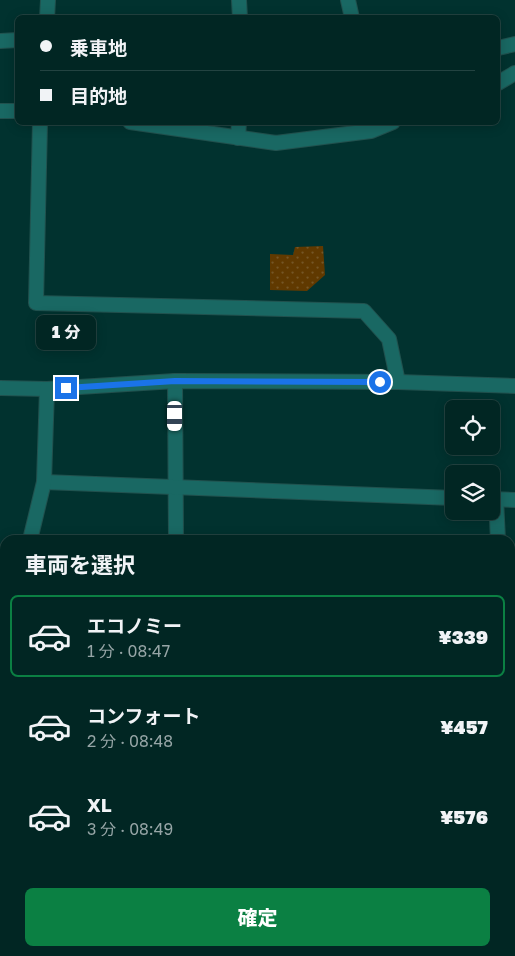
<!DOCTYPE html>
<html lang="ja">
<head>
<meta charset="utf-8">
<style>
	:root { --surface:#012623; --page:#0b2e2b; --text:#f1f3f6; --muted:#96a5a6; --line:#234341; --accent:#0b8043 }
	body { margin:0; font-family:"Golos Text","Noto Sans JP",sans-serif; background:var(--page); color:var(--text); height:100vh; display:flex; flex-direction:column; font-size:19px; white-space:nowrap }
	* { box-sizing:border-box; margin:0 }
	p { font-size:16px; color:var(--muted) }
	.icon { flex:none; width:28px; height:28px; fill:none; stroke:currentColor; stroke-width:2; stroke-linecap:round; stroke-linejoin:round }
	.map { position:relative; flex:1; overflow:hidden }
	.details { position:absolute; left:0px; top:535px; width:515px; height:421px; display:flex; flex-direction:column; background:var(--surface); border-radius:15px 15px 0 0; box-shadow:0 2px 12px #0003,0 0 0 1px var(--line) }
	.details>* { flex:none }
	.guide { position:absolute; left:15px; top:15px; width:485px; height:110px; border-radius:8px; box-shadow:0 2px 12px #0003,0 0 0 1px var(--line); display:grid; align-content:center; height:110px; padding:0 25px; background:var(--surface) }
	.buttons { position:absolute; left:445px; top:400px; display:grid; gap:10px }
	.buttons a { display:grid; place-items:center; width:55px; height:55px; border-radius:8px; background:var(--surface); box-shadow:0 2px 12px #0003,0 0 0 1px var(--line); font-size:25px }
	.end { position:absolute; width:22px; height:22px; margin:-11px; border:6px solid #1a73e8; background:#fff; box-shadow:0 0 0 2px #fff }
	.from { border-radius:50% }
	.bubble { position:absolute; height:35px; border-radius:8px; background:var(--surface); box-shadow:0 2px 12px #0003,0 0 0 1px var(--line); font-size:16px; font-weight:800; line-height:35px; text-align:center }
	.car { position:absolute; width:15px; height:30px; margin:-15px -8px; border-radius:6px; box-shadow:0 0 4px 1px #0007; background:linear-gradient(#fff 24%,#345 0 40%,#fff 0 76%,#345 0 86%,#fff 0) }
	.guide b { display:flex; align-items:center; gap:18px; height:48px; font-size:19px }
	.guide b+b { border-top:1px solid var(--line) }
	.guide i { width:12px; height:12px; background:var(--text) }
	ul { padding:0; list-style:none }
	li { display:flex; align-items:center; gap:15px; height:82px; margin:0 10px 8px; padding:0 15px; border:2px solid transparent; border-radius:8px }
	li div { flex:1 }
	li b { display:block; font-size:19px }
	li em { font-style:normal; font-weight:800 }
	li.active { border-color:var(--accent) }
	li>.icon { width:45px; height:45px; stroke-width:1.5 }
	h2 { padding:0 25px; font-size:22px; line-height:60px }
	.action { display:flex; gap:10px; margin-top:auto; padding:10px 25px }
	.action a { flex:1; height:58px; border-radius:8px; background:var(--accent); color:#fff; font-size:20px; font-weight:800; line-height:58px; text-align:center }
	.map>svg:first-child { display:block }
	.park { fill:url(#park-dots) }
	.pitch { fill:#603900 }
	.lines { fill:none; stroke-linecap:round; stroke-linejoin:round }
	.minor-casing { stroke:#21514e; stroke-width:16 }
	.tertiary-casing { stroke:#21514e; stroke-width:16 }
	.minor { stroke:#196863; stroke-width:14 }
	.tertiary { stroke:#196863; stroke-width:14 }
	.route { stroke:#1a73e8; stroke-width:6 }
</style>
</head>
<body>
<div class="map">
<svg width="515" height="956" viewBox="0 0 515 956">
	<defs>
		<pattern id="park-dots" width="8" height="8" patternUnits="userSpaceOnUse" patternTransform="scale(1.25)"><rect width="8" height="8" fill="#603900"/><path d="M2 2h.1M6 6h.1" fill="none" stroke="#755626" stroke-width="1.8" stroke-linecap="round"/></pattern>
	</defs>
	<rect width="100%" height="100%" fill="#01322f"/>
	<g class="park">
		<polygon points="323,246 325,275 307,291 270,290 270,254 293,255 295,247"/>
		<polygon points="5,688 5,842 0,851 0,694"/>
	</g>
	<rect class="pitch" x="510" y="760" width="5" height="145"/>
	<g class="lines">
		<defs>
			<g id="minor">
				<polyline points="239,0 240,18"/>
				<polyline points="348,0 352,18"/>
				<polyline points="47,18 48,0"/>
				<polyline points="0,41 18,40"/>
				<polyline points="498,48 515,44"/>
				<polyline points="40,122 36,303 364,311 389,339 398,382"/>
				<polyline points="238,138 239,122"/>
				<polyline points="175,381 176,540"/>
				<polyline points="0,388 47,389 175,381 398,382 515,386"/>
				<polyline points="44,482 454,498"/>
				<polyline points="491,499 515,500"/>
				<polyline points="496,499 498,540"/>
				<polyline points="30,540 44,482 47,389"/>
				<polyline points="510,628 515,628"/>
				<polyline points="0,640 5,628"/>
				<polyline points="510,750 515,750"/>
				<polyline points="0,905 5,893"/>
				<polyline points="308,951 319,956"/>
				<polyline points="128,956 130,951"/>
				<polyline points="272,956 274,951"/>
				<polyline points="403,956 403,951"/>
			</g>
			<g id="tertiary">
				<polyline points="498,83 515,73"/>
				<polyline points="0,111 18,111"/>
				<polyline points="130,122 276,143 371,131 393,122"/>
			</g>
		</defs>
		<use href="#minor" class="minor-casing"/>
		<use href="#tertiary" class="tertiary-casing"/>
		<use href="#minor" class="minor"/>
		<use href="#tertiary" class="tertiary"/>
	</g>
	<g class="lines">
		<polyline class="route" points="66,388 175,381 380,382"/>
	</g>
</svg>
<div class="buttons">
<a><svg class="icon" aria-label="locate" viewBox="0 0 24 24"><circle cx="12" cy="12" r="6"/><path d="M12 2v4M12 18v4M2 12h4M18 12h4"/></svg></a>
<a><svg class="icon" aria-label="layers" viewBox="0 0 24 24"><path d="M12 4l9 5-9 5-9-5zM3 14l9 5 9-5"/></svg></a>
</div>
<i class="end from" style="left:380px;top:382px"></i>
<i class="end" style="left:66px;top:388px"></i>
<div class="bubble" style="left:36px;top:315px;width:60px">1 分</div>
<i class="car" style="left:175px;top:416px;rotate:180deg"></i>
<div class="guide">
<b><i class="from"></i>乗車地</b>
<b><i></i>目的地</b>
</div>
<section class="details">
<h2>車両を選択</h2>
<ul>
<li class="active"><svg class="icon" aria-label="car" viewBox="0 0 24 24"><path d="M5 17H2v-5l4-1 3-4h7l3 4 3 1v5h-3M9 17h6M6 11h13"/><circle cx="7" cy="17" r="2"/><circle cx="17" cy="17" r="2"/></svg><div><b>エコノミー</b><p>1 分 · 08:47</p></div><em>¥339</em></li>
<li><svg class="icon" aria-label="car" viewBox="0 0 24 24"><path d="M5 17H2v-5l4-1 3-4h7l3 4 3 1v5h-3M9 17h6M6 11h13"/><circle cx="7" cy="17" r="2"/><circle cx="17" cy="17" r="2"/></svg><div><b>コンフォート</b><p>2 分 · 08:48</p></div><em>¥457</em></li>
<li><svg class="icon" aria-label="car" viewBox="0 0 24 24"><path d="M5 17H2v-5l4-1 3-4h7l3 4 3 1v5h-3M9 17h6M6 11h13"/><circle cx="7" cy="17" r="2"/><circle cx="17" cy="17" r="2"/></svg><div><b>XL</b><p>3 分 · 08:49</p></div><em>¥576</em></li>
</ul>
<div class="action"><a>確定</a></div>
</section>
</div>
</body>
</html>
